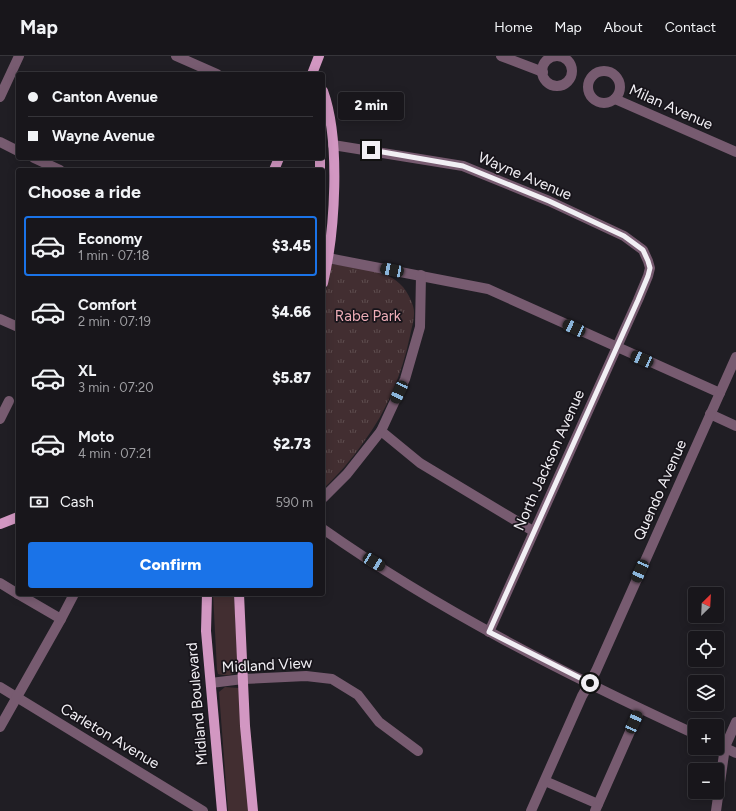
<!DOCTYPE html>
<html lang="en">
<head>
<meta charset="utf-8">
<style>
	:root { --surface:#18161b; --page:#252328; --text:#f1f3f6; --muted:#9f9fa3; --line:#36353a; --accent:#1a73e8 }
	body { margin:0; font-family:Figtree,sans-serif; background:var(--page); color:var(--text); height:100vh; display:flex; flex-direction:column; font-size:15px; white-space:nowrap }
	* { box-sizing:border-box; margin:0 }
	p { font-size:13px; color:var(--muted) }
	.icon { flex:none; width:22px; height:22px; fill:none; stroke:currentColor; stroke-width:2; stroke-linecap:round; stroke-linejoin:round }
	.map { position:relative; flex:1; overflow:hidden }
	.sheet { position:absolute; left:16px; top:112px; width:309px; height:428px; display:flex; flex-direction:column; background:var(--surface); border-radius:4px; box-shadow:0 2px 10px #0003,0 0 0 1px var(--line) }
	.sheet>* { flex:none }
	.hud { position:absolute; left:16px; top:16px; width:309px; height:88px; border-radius:4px; box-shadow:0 2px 10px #0003,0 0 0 1px var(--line); display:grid; align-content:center; height:88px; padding:0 12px; background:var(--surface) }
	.needle { width:26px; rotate:24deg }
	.tools { position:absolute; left:688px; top:531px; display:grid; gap:8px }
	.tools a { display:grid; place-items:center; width:36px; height:36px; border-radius:4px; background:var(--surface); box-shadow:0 2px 10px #0003,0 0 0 1px var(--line); font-size:20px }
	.end { position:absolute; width:18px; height:18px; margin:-9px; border:5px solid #f1eff4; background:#111; box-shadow:0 0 0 2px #111 }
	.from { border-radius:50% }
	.bubble { position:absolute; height:28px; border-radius:4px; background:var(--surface); box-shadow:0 2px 10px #0003,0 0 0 1px var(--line); font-size:13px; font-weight:800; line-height:28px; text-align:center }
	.car { position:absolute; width:12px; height:24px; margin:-12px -6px; border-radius:5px; box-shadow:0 0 3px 1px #0007; background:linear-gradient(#222 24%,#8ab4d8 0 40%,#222 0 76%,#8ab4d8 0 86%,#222 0) }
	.hud b { display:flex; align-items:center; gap:14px; height:38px; font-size:15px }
	.hud b+b { border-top:1px solid var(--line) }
	.hud i { width:10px; height:10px; background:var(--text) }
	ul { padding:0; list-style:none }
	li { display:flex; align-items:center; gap:12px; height:60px; margin:0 8px 6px; padding:0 4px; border:2px solid transparent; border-radius:4px }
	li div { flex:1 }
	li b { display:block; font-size:15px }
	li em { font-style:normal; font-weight:800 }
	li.on { border-color:var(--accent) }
	li>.icon { width:36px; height:36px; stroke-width:1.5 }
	h2 { padding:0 12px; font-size:18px; line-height:48px }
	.pay { display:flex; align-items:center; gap:10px; height:44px; padding:0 12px; font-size:15px }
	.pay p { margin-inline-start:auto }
	.action { display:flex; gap:8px; margin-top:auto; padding:8px 12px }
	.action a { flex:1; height:46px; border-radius:4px; background:var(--accent); color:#fff; font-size:16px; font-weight:800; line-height:46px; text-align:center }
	header { display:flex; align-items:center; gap:24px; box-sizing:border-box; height:56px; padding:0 20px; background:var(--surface); border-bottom:1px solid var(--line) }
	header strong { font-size:19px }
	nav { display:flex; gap:22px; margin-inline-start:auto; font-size:14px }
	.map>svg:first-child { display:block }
	.grass { fill:#422e31 }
	.park { fill:url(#park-tufts) }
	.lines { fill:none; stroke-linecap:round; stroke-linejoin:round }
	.minor { stroke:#775b70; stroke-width:10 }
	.major { stroke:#d297c2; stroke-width:10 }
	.route { stroke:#f1eff4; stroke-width:5 }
	.labels { text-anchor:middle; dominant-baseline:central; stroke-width:3.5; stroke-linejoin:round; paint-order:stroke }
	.street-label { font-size:15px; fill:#f1eff4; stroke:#17141a }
	.park-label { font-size:15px; fill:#edacb6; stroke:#17141a }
</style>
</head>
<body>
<header>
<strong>Map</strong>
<nav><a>Home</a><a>Map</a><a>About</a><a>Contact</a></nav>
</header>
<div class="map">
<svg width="736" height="755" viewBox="0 0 736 755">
	<defs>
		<pattern id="park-tufts" width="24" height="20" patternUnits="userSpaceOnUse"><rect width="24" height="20" fill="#422e31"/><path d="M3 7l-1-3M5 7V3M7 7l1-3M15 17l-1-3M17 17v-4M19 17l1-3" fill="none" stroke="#5e4d4f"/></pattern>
	</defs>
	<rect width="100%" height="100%" fill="#201e24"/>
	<g class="grass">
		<path d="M 213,538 L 234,538 L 238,614 C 234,620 224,620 218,618 L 217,614 Z"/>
		<polygon points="225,631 239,632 249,755 228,755 219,636"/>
	</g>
	<path class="park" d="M 332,208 C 356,212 387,212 403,231 C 407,236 411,243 413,250 C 416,259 412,270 410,280 C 402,318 387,355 363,387 C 351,404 338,419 323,433 L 323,247 Z"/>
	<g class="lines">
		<g class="minor">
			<polyline points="176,0 217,18"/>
			<polyline points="501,0 543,16"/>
			<circle cx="557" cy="15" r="15"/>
			<circle cx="604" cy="31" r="16"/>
			<polyline points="0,41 19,0"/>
			<polyline points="615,43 736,96"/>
			<polyline points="0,86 18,95"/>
			<polyline points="333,89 463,110 549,145 624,180 643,194 648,205 650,212 648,220 638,244 489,576"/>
			<polyline points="34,102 60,114"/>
			<polyline points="323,201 488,233 720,337"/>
			<polyline points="0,263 18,271"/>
			<polyline points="710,358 736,370"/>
			<polyline points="0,363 9,345"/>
			<polyline points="381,375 420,407 533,475"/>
			<polyline points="323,442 347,418 381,375 405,323 420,271 421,219"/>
			<path d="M 323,473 C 438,554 567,619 695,678"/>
			<polyline points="0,527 18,538"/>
			<polyline points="18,538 61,563"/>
			<polyline points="211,627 243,623 306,620 332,623 358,639 379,666 418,695"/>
			<polyline points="0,631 203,755"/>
			<polyline points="0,671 61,563 74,538"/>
			<polyline points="717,688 736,697"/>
			<polyline points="545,725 598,748"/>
			<polyline points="531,755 582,640 596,615 736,301"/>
			<polyline points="595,755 640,653"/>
			<polyline points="716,755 725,691 736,666"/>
		</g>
		<g class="major">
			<polyline points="312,18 319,0"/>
			<path d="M 323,35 C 341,85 335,176 323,227"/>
			<polyline points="274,114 279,102"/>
			<polyline points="320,114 320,102"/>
			<polyline points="0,468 18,461"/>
			<polyline points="207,538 206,575 222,755"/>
			<polyline points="239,538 245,670 253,755"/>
		</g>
	</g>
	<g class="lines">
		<polyline class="route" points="371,94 463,110 549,145 624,180 643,194 648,205 650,212 648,220 638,244 489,576 590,627"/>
	</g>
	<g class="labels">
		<g class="street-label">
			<text transform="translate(671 51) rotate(24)">Milan Avenue</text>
			<text transform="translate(525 120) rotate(23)">Wayne Avenue</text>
			<text transform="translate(549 404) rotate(-66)">North Jackson Avenue</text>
			<text transform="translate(660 434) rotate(-66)">Quendo Avenue</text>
			<text transform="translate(267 609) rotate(-3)">Midland View</text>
			<text transform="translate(197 648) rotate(-95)">Midland Boulevard</text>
			<text transform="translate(110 680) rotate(31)">Carleton Avenue</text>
		</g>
		<g class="park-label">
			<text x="368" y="260">Rabe Park</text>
		</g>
	</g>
</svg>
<div class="tools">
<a><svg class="needle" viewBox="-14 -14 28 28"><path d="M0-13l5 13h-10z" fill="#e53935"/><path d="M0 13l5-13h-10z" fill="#9f9fa3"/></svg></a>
<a><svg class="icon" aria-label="locate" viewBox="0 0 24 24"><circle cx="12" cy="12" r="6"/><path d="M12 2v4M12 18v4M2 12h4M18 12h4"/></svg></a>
<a><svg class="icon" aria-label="layers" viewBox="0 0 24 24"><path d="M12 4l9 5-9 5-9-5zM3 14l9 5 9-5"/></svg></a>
<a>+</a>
<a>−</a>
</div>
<i class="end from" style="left:590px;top:627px"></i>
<i class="end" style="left:371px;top:94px"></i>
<div class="bubble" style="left:338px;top:36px;width:66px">2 min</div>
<i class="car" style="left:392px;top:214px;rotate:281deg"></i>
<i class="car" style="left:574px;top:272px;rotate:295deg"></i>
<i class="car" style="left:642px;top:303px;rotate:294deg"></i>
<i class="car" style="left:399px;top:336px;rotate:205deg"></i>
<i class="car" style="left:374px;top:506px;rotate:121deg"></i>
<i class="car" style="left:640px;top:515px;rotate:204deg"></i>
<i class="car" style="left:634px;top:666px;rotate:24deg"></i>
<div class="hud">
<b><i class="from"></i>Canton Avenue</b>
<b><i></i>Wayne Avenue</b>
</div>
<section class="sheet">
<h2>Choose a ride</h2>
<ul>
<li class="on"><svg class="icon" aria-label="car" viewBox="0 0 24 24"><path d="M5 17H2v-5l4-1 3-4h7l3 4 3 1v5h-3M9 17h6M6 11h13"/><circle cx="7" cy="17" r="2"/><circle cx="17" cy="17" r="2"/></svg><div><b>Economy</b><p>1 min · 07:18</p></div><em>$3.45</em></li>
<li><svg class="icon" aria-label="car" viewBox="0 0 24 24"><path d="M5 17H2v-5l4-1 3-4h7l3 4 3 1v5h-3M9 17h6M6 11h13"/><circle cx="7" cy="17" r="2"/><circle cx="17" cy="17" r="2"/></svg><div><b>Comfort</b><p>2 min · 07:19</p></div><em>$4.66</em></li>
<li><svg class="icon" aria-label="car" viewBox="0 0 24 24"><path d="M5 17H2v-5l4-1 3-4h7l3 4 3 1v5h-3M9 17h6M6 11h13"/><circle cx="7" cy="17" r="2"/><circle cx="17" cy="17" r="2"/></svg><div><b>XL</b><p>3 min · 07:20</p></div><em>$5.87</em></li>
<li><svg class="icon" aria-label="car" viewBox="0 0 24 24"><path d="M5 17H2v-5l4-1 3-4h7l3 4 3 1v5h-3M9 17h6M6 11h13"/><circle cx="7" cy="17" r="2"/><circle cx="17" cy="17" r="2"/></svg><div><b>Moto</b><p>4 min · 07:21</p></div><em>$2.73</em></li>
</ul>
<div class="pay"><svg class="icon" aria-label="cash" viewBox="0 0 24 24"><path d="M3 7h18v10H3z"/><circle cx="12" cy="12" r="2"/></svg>Cash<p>590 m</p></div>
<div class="action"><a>Confirm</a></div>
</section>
</div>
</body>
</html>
